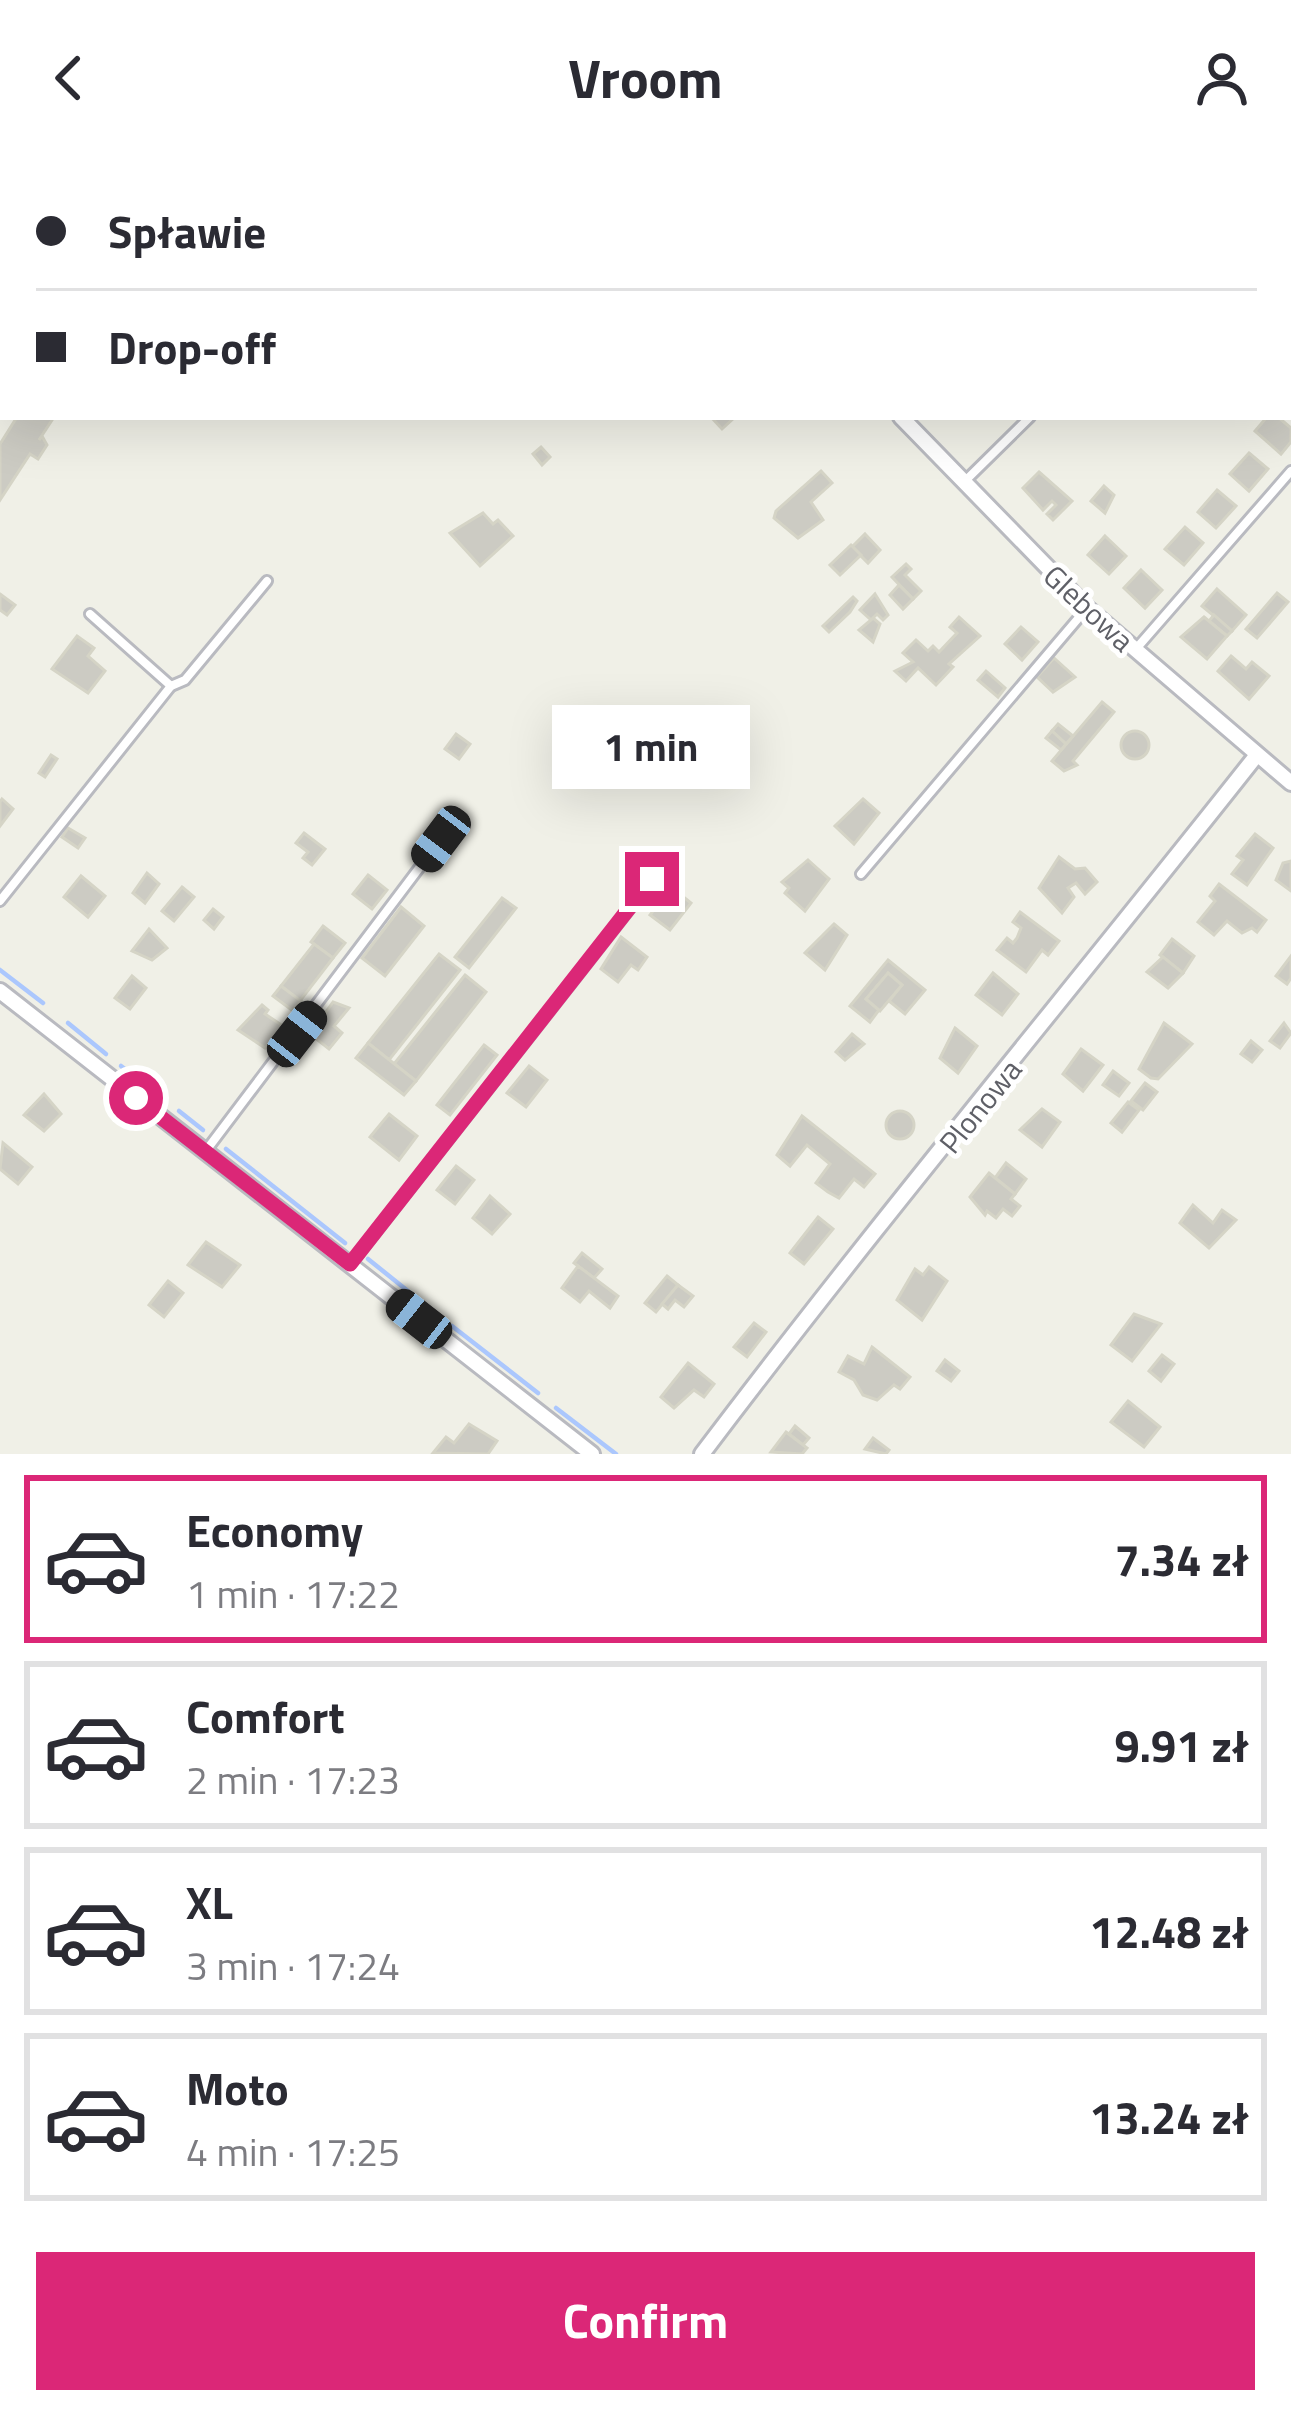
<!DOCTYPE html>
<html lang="en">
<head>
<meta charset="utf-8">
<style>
	:root { --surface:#fff; --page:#f7f7f7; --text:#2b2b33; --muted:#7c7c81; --line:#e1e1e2; --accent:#db2777 }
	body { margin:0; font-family:"Titillium Web",sans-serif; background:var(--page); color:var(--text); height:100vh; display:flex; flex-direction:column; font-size:45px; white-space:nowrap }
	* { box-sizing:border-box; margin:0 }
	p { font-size:39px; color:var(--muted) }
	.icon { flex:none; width:66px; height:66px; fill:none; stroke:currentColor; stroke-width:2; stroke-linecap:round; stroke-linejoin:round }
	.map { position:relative; height:1298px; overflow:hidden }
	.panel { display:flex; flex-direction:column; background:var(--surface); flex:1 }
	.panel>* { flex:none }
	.top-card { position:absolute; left:0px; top:0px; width:1293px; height:264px; box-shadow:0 12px 48px #0002; display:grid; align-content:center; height:264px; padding:0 36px; background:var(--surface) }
	.end { position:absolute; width:54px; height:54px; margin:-27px; border:15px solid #db2777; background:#fff; box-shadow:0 0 0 6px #fff }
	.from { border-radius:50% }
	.bubble { position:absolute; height:84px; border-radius:0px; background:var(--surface); box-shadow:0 12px 48px #0002; font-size:39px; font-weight:700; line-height:84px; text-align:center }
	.car { position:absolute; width:36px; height:72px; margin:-36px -18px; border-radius:15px; box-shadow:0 0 9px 3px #0007; background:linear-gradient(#222 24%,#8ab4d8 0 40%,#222 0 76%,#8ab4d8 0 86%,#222 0) }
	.top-card b { display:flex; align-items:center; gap:42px; height:114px; font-size:45px }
	.top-card b+b { border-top:3px solid var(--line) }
	.top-card i { width:30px; height:30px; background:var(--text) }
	ul { padding:21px 0 0; list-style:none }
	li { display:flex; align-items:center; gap:36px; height:168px; margin:0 24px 18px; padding:0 12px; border:6px solid var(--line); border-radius:0px }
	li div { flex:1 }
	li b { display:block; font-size:45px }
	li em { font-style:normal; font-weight:700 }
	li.active { border-color:var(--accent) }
	li>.icon { width:108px; height:108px; stroke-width:1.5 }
	.button { display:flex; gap:24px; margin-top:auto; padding:24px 36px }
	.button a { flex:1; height:138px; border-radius:0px; background:var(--accent); color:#fff; font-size:48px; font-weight:700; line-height:138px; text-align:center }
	header { display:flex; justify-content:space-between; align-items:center; height:156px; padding:0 36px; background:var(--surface); font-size:54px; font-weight:700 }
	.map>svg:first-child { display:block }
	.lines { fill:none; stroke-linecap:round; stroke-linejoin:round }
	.stream { stroke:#abc7fd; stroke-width:4.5 }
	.building { fill:#cccbc3; stroke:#d5d4c6; stroke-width:3 }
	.service-casing { stroke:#b9bac0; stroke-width:14 }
	.minor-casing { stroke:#b9bac0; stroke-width:20 }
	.service { stroke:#fff; stroke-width:8 }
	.minor { stroke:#fff; stroke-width:14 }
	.route { stroke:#db2777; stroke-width:15 }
	.labels { text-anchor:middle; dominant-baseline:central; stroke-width:10; stroke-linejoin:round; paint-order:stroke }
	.street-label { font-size:30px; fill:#5f6067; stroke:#fff }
</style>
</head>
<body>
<header><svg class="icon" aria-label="back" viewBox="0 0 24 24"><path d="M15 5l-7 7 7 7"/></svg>Vroom<svg class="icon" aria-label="person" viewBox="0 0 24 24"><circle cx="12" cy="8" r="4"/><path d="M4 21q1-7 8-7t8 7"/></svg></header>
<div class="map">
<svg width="1291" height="1298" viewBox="0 0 1291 1298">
	<rect width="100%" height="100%" fill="#f0f0e7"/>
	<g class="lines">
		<g class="stream">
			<polyline points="0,814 43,847"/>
			<polyline points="68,867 106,898"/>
			<polyline points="121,910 164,944"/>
			<polyline points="179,955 203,974"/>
			<polyline points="226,993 345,1087"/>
			<polyline points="368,1103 439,1160"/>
			<polyline points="452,1170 538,1237"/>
			<polyline points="556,1252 616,1298"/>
		</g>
	</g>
	<g class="building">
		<polygon points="17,261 54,261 39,284 42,280 47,289 38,303 30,298 0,344 0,288"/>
		<polygon points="711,261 735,261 722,273"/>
		<polygon points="1267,261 1278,261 1291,272 1291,286 1281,298 1255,275"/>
		<polygon points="541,291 550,301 542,309 533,298"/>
		<polygon points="1249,297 1268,313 1249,335 1230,318"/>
		<polygon points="821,315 832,327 811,346 823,364 798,382 774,362 776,355"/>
		<polygon points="1039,316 1072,345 1053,364 1047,358 1056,349 1052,345 1043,354 1023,332"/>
		<polygon points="1104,330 1114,339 1105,357 1091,345"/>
		<polygon points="1217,334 1236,350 1216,372 1198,356"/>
		<polygon points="483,357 493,368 498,364 513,380 480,410 450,377"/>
		<polygon points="1185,371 1203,387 1184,409 1165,393"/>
		<polygon points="865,378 880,394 868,407 852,391"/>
		<polygon points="1105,380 1126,400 1109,418 1088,399"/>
		<polygon points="851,389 861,399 840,419 830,409"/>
		<polygon points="906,408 911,413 905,419 921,435 913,443 892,421"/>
		<polygon points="1141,414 1162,434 1145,452 1124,432"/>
		<polygon points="899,429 913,443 903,453 890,439"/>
		<polygon points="1217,433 1246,459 1232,475 1202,450"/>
		<polygon points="1277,437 1288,446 1257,482 1246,473"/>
		<polygon points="0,438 15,449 7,459 0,454"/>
		<polygon points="875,438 888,459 883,464 877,458 873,462 880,468 873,486 859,474 871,464 860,454"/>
		<polygon points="853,441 857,445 850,456 829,476 823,470"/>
		<polygon points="1214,459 1232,475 1227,480 1209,465"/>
		<polygon points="959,461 980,480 949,508 953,511 936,529 918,512 906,525 895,515 913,506 903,497 916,484 928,495 933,490 939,496 957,477 950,471"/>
		<polygon points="1204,461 1227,480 1207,503 1181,481"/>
		<polygon points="1021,471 1038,486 1022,504 1005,488"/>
		<polygon points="77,480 94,492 88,500 105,515 88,537 52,513"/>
		<polygon points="1231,500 1246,513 1252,506 1269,520 1249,543 1218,515"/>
		<polygon points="1054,502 1075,521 1053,536 1037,521"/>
		<polygon points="986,515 1005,532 998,541 978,524"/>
		<polygon points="1102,546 1114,556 1073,605 1077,609 1064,615 1052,605"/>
		<polygon points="1058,568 1073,580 1066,588 1052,575"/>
		<polygon points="1052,575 1066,588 1061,594 1046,582"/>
		<circle cx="1135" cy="589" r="14"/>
		<polygon points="456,578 470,588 459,603 445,593"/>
		<polygon points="51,599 57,603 45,621 39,617"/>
		<polygon points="2,643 13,653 0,670 0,646"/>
		<polygon points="863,643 879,657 854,688 835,670"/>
		<polygon points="68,672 85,682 78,692 62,681"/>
		<polygon points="304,677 325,693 312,709 303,702 308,696 296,687"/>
		<polygon points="1255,678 1273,692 1247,729 1232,718 1243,704 1237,700"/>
		<polygon points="1059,701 1075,713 1085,712 1097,726 1085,738 1076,727 1068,732 1074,741 1062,757 1039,732"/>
		<polygon points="808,704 829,723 805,755 785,737 789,732 782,726"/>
		<polygon points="1291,705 1291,735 1276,724 1283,707"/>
		<polygon points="147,717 159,728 145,747 133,737"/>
		<polygon points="368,719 387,734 372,753 353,738"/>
		<polygon points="81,720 105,740 88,761 64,741"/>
		<polygon points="661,723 691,747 670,774 650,759 662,744 652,736"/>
		<polygon points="1219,728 1266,764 1257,776 1252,772 1242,777 1227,765 1214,779 1198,766 1215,745 1210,740"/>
		<polygon points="182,731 194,741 174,765 162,755"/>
		<polygon points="502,742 516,752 469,812 455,801"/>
		<polygon points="401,751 424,770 385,820 362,802"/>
		<polygon points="213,753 223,761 214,773 204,764"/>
		<polygon points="1020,756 1059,785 1048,799 1042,794 1026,816 997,794 1007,782 1013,787 1017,782 1021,772 1013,766"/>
		<polygon points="834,768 847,779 825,814 805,797"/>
		<polygon points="323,770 345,787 333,802 311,786"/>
		<polygon points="149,773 167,792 152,804 132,795"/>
		<polygon points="621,781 647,801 638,814 631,809 618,826 601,813"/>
		<polygon points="1172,783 1194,800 1183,817 1160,799"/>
		<polygon points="314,788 333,802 300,845 281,830"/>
		<polygon points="439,798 460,814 389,904 368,887"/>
		<polygon points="1291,800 1291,822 1287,828 1276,820"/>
		<polygon points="1163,801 1183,817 1168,832 1147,816"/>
		<polygon points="888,804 925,834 905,858 889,845 902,829 888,817 866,843 879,854 870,866 850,850"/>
		<polygon points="888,817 902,829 880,855 866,843"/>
		<polygon points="993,817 1018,838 1002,859 976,839"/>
		<polygon points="465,819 486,836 416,925 394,908"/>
		<polygon points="132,820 146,832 130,853 115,842"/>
		<polygon points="281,830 301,845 293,855 273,840"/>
		<polygon points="333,846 349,852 334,870 342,877 329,893 310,878"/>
		<polygon points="262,849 268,854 265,858 283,870 265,892 238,874"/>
		<polygon points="1164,867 1192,888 1158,923 1151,922 1139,913"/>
		<polygon points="1284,867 1291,877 1280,892 1270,885"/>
		<polygon points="955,872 977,890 958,917 940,902"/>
		<polygon points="852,878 864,888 845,904 836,896"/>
		<polygon points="1251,885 1262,894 1252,906 1241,898"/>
		<polygon points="368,887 416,925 404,939 356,902"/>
		<polygon points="484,889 497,899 450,959 437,949"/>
		<polygon points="1081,893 1103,909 1083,935 1063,918"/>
		<polygon points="529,910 547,924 526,951 507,937"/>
		<polygon points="1113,915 1129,927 1119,940 1103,929"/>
		<polygon points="1145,927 1157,936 1143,954 1131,945"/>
		<polygon points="44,938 61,958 44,975 24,959"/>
		<polygon points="1128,946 1139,954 1122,976 1111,967"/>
		<polygon points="1042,953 1060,966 1042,991 1020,974"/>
		<circle cx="900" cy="969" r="14"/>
		<polygon points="389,958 417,980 399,1004 370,981"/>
		<polygon points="802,960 875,1018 864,1031 854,1023 839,1042 828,1036 816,1027 830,1008 807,989 790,1010 777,999"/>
		<polygon points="3,987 32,1011 18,1028 0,1013"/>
		<polygon points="1006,1007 1026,1023 1015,1038 995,1022"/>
		<polygon points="456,1010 474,1024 455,1048 437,1034"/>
		<polygon points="989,1017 1015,1038 1011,1043 1020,1050 1012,1060 1003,1053 996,1062 987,1055 985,1059 970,1041"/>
		<polygon points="490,1040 510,1058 492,1078 473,1062"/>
		<polygon points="1193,1049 1213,1067 1222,1054 1236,1064 1209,1092 1180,1067"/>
		<polygon points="818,1061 833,1073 804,1108 790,1097"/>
		<polygon points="206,1086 240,1109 222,1131 188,1109"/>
		<polygon points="582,1097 602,1113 594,1122 574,1107"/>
		<polygon points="578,1110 618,1140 610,1152 589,1135 580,1146 562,1132"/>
		<polygon points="929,1111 947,1125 922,1164 897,1144 915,1113 923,1119"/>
		<polygon points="667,1120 678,1129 656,1156 645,1147"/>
		<polygon points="168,1125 183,1137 164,1161 149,1149"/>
		<polygon points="678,1129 693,1140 684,1151 675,1144 668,1153 662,1148"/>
		<polygon points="1134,1158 1161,1168 1132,1205 1111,1189"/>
		<polygon points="754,1167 766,1176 747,1201 734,1191"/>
		<polygon points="872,1191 910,1221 900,1233 894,1229 877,1244 863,1239 854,1224 839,1216 848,1200 864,1208"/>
		<polygon points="1162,1199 1174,1208 1161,1225 1149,1215"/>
		<polygon points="945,1204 959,1215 951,1225 937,1215"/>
		<polygon points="688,1207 714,1228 704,1241 694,1234 674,1252 661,1241"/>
		<polygon points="1128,1245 1160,1271 1144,1291 1111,1266"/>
		<polygon points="469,1268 497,1285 488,1298 433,1297 446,1281 454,1287"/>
		<polygon points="795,1270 809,1282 803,1289 789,1278"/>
		<polygon points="786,1276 807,1292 802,1298 771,1296"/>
		<polygon points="873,1282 889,1294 886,1298 865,1293"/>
	</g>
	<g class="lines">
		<defs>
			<g id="service">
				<polyline points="1289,3 1291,1"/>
				<polyline points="963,327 1030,261"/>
				<polyline points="90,458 171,530"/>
				<polyline points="1135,494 1291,315"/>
				<polyline points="861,718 1087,452"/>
				<polyline points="0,745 171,530 185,524 267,425"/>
				<polyline points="205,996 441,683"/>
				<polyline points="350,1109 653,723"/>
			</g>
			<g id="minor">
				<polyline points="689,0 691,3"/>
				<polyline points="901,261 1087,452 1291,627"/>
				<polyline points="0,835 592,1298"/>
				<path d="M 702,1298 C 881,1061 1072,833 1256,600"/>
			</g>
		</defs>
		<use href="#service" class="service-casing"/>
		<use href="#minor" class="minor-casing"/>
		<use href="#service" class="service"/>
		<use href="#minor" class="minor"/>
	</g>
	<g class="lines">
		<polyline class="route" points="136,942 350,1108 652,723"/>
	</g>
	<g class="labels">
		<g class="street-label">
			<text transform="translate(1089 452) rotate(43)">Glebowa</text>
			<text transform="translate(980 950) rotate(-51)">Plonowa</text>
		</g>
	</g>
</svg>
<i class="end from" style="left:136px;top:942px"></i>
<i class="end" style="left:652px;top:723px"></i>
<div class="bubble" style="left:552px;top:549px;width:198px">1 min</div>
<i class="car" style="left:441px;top:683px;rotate:217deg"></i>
<i class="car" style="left:297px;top:878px;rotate:38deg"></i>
<i class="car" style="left:419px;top:1163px;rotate:308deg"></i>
<div class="top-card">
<b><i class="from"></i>Spławie</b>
<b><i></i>Drop-off</b>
</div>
</div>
<section class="panel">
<ul>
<li class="active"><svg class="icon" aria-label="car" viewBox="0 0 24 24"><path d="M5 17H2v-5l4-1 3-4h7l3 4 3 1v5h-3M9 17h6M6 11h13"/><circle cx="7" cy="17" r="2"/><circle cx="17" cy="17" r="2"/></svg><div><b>Economy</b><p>1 min · 17:22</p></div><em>7.34 zł</em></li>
<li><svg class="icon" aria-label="car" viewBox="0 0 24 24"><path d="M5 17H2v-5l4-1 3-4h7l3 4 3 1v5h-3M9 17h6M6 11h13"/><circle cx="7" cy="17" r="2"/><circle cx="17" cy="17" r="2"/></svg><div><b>Comfort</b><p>2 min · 17:23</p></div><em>9.91 zł</em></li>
<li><svg class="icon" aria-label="car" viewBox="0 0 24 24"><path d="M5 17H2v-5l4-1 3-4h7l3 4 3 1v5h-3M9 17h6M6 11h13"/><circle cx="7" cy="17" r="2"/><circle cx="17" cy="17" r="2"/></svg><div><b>XL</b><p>3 min · 17:24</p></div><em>12.48 zł</em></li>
<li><svg class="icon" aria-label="car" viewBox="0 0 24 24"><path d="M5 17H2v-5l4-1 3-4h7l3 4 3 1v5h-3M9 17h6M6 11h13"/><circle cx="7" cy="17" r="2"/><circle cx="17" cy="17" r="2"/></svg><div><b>Moto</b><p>4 min · 17:25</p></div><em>13.24 zł</em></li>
</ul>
<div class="button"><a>Confirm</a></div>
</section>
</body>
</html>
